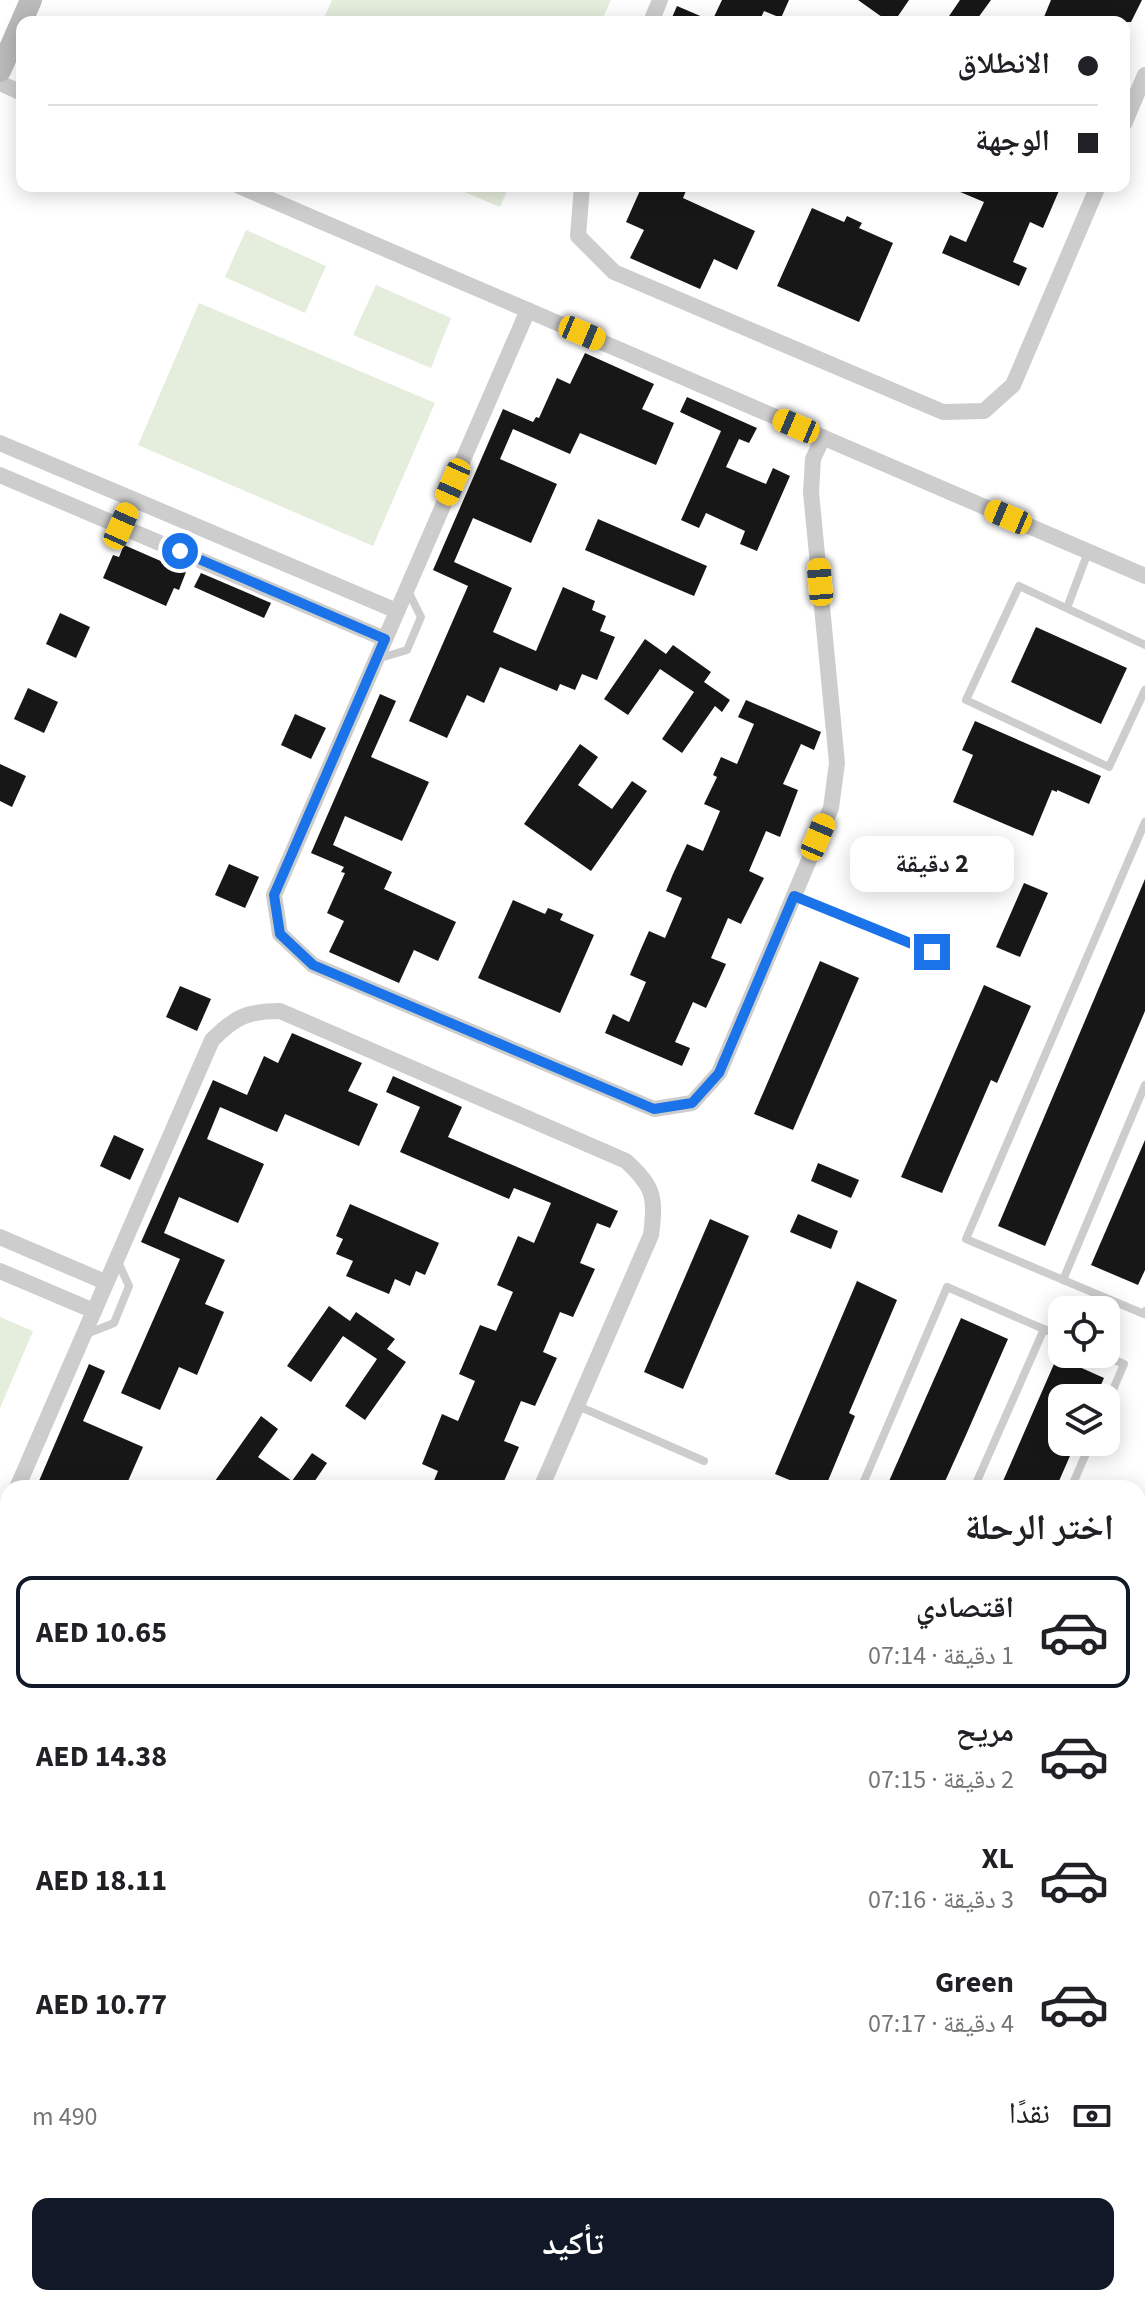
<!DOCTYPE html>
<html lang="ar">
<head>
<meta charset="utf-8">
<style>
	:root { --surface:#fff; --page:#f6f6f6; --text:#202124; --muted:#757577; --line:#e0e0e0; --accent:#111827 }
	body { margin:0; font-family:"Source Sans 3","Noto Naskh Arabic",sans-serif; background:var(--page); color:var(--text); direction:rtl; height:100vh; display:flex; flex-direction:column; font-size:30px; white-space:nowrap }
	* { box-sizing:border-box; margin:0 }
	p { font-size:26px; color:var(--muted) }
	.icon { flex:none; width:44px; height:44px; fill:none; stroke:currentColor; stroke-width:2; stroke-linecap:round; stroke-linejoin:round }
	.map { position:relative; flex:1; overflow:hidden; direction:ltr }
	.side { position:absolute; left:0px; top:1480px; width:1146px; height:826px; display:flex; flex-direction:column; background:var(--surface); border-radius:24px 24px 0 0; box-shadow:0 4px 20px #0003; direction:rtl }
	.side>* { flex:none }
	.banner { position:absolute; left:16px; top:16px; width:1114px; height:176px; border-radius:16px; box-shadow:0 4px 20px #0003; direction:rtl; display:grid; align-content:center; height:176px; padding:0 32px; background:var(--surface) }
	.fabs { position:absolute; left:1048px; top:1296px; display:grid; gap:16px }
	.fabs a { display:grid; place-items:center; width:72px; height:72px; border-radius:16px; background:var(--surface); box-shadow:0 4px 20px #0003; font-size:40px }
	.end { position:absolute; width:36px; height:36px; margin:-18px; border:10px solid #1a73e8; background:#fff; box-shadow:0 0 0 4px #fff }
	.from { border-radius:50% }
	.bubble { position:absolute; height:56px; border-radius:16px; background:var(--surface); box-shadow:0 4px 20px #0003; font-size:26px; font-weight:700; line-height:56px; text-align:center; direction:rtl }
	.car { position:absolute; width:24px; height:48px; margin:-24px -12px; border-radius:10px; box-shadow:0 0 6px 2px #0007; background:linear-gradient(#f5c518 24%,#345 0 40%,#f5c518 0 76%,#345 0 86%,#f5c518 0) }
	.banner b { display:flex; align-items:center; gap:28px; height:76px; font-size:30px }
	.banner b+b { border-top:2px solid var(--line) }
	.banner i { width:20px; height:20px; background:var(--text) }
	ul { padding:0; list-style:none }
	li { display:flex; align-items:center; gap:24px; height:112px; margin:0 16px 12px; padding:0 16px; border:4px solid transparent; border-radius:16px }
	li div { flex:1 }
	li b { display:block; font-size:30px }
	li em { font-style:normal; font-weight:700 }
	li.active { border-color:var(--accent) }
	li>.icon { width:72px; height:72px; stroke-width:1.5 }
	h2 { padding:0 32px; font-size:36px; line-height:96px }
	.pay { display:flex; align-items:center; gap:20px; height:88px; padding:0 32px; font-size:30px }
	.pay p { margin-inline-start:auto }
	.action { display:flex; gap:16px; margin-top:auto; padding:16px 32px }
	.action a { flex:1; height:92px; border-radius:16px; background:var(--accent); color:#fff; font-size:32px; font-weight:700; line-height:92px; text-align:center }
	.map>svg:first-child { display:block }
	.pitch { fill:#e5eddd }
	.building { fill:#171717 }
	.lines { fill:none; stroke-linecap:round; stroke-linejoin:round }
	.service { stroke:#cdcdcd; stroke-width:8 }
	.minor { stroke:#cdcdcd; stroke-width:16 }
	.secondary { stroke:#bababa; stroke-width:22 }
	.route { stroke:#1a73e8; stroke-width:10 }
</style>
</head>
<body>
<div class="map">
<svg width="1145" height="2305" viewBox="0 0 1145 2305">
	<rect width="100%" height="100%" fill="#fff"/>
	<g class="pitch">
		<polygon points="332,0 611,0 601,22 335,22 324,18"/>
		<polygon points="450,186 509,186 500,207"/>
		<polygon points="246,230 326,266 305,313 225,277"/>
		<polygon points="376,285 451,318 431,368 353,335"/>
		<polygon points="199,303 435,403 373,546 138,445"/>
		<polygon points="0,1317 33,1331 0,1408"/>
	</g>
	<g class="building">
		<polygon points="722,0 789,0 781,18 764,11 759,22 670,22 677,6 712,21"/>
		<polygon points="858,0 909,0 894,22 889,22"/>
		<polygon points="960,0 991,0 975,22 945,22"/>
		<polygon points="1051,0 1142,0 1131,22 1054,22 1044,17"/>
		<polygon points="642,186 688,186 683,198 755,231 737,270 714,259 700,289 630,258 644,230 626,222"/>
		<polygon points="946,186 1061,186 1043,228 1030,222 1013,262 1027,268 1019,286 942,253 950,235 966,242 984,202"/>
		<polygon points="812,208 844,222 847,216 862,223 859,228 893,243 859,322 777,286"/>
		<polygon points="585,353 654,384 642,409 674,423 656,465 580,433 570,454 513,429 500,459 557,484 531,543 473,518 454,562 512,588 493,632 536,651 563,587 595,601 592,610 606,616 600,631 615,637 597,680 582,674 575,690 560,684 557,691 500,667 484,703 467,695 447,738 409,721 468,586 433,570 503,409 533,422 536,417 539,418 557,378 570,384"/>
		<polygon points="687,397 757,428 749,443 739,439 726,467 766,484 773,468 790,476 757,551 740,544 745,531 706,513 699,528 681,520 721,431 680,412"/>
		<polygon points="598,519 707,566 694,596 585,550"/>
		<polygon points="124,545 186,572 179,590 174,588 166,606 103,578 113,555 119,557"/>
		<polygon points="201,573 271,603 264,618 194,587"/>
		<polygon points="60,613 90,627 76,658 46,644"/>
		<polygon points="1036,627 1127,668 1101,724 1011,682"/>
		<polygon points="645,639 666,654 673,645 711,672 704,682 730,700 722,712 715,706 682,753 662,739 694,692 660,669 628,715 604,699"/>
		<polygon points="28,688 58,702 44,733 14,719"/>
		<polygon points="380,694 396,701 371,757 429,782 402,841 345,816 333,845 392,872 384,889 456,922 438,961 414,950 399,983 329,952 344,921 327,913 345,873 341,872 344,867 311,853"/>
		<polygon points="746,700 821,732 814,750 801,744 783,784 798,790 787,819 780,837 766,831 749,871 764,878 741,924 728,918 711,958 726,964 718,982 706,1008 693,1002 675,1042 690,1048 682,1066 605,1033 613,1014 629,1022 646,982 630,975 641,949 649,931 665,938 682,898 666,891 673,874 687,844 703,851 720,811 704,804 717,777 713,775 721,757 737,764 754,724 738,717"/>
		<polygon points="295,714 326,728 311,759 281,745"/>
		<polygon points="975,721 1101,776 1089,804 1057,790 1057,792 1052,790 1033,836 953,802 973,755 962,750"/>
		<polygon points="580,744 598,757 578,785 612,809 632,781 647,791 591,871 524,824"/>
		<polygon points="0,764 26,776 12,807 0,801"/>
		<polygon points="229,864 259,877 245,908 215,895"/>
		<polygon points="1145,879 1145,1011 1045,1246 998,1226"/>
		<polygon points="1024,883 1048,893 1020,957 996,947"/>
		<polygon points="513,900 545,914 548,908 556,911 563,914 560,920 594,935 560,1013 478,978"/>
		<polygon points="820,961 859,978 793,1130 754,1114"/>
		<polygon points="984,985 1031,1006 997,1083 991,1080 942,1193 901,1177"/>
		<polygon points="180,986 211,999 197,1031 166,1017"/>
		<polygon points="292,1033 362,1063 348,1091 378,1104 359,1146 285,1114 277,1132 220,1107 207,1139 264,1164 238,1223 179,1197 164,1233 225,1260 205,1304 224,1312 197,1375 179,1367 160,1410 121,1393 180,1259 141,1242 213,1080 247,1095 264,1056 278,1063"/>
		<polygon points="393,1076 462,1107 448,1137 618,1211 610,1228 597,1223 580,1263 595,1269 573,1317 560,1312 543,1352 557,1358 535,1406 521,1401 504,1441 519,1447 501,1488 431,1488 438,1471 422,1464 442,1414 458,1421 475,1381 459,1374 480,1325 496,1331 513,1292 497,1285 518,1236 534,1243 551,1203 514,1188 509,1199 400,1152 420,1107 386,1092"/>
		<polygon points="114,1135 144,1149 130,1180 100,1166"/>
		<polygon points="1145,1140 1145,1270 1138,1285 1091,1265"/>
		<polygon points="818,1163 859,1180 851,1198 811,1181"/>
		<polygon points="350,1204 439,1243 425,1275 416,1271 410,1286 395,1279 389,1294 346,1276 353,1261 336,1254 343,1239 336,1236"/>
		<polygon points="798,1214 838,1231 831,1249 790,1232"/>
		<polygon points="710,1219 749,1236 683,1389 644,1372"/>
		<polygon points="857,1281 897,1300 849,1413 855,1416 825,1488 809,1488 775,1474"/>
		<polygon points="329,1306 350,1321 356,1312 395,1339 387,1349 406,1362 365,1420 345,1406 377,1359 343,1336 311,1382 287,1366"/>
		<polygon points="961,1318 1008,1339 966,1435 942,1488 886,1488"/>
		<polygon points="1057,1357 1104,1378 1095,1398 1062,1398 1062,1442 1076,1442 1056,1488 1000,1488"/>
		<polygon points="89,1364 105,1371 83,1421 143,1447 125,1488 36,1488"/>
		<polygon points="261,1416 278,1429 258,1457 292,1481 312,1453 327,1463 310,1488 210,1488"/>
	</g>
	<g class="lines">
		<g class="service">
			<polyline points="1067,608 1088,552"/>
			<polyline points="1145,645 1019,586 966,700 1109,767 1145,690"/>
			<polyline points="377,659 407,650 421,617 407,589"/>
			<polyline points="1145,822 966,1239 1144,1314 1145,1311"/>
			<polyline points="794,896 932,952"/>
			<polyline points="1063,1280 1145,1085"/>
			<polyline points="84,1335 114,1323 129,1286 118,1262"/>
			<polyline points="1101,1354 1124,1364 1106,1406"/>
			<polyline points="578,1406 704,1461"/>
			<polyline points="861,1488 947,1287 1062,1337"/>
			<polyline points="974,1488 1044,1329"/>
			<polyline points="1071,1488 1091,1442"/>
			<polyline points="312,2298 328,2305"/>
			<polyline points="509,2305 512,2298"/>
			<polyline points="620,2305 623,2298"/>
			<polyline points="719,2305 722,2298"/>
		</g>
		<g class="minor">
			<polyline points="651,22 660,0"/>
			<polyline points="0,83 22,93"/>
			<polyline points="1124,124 1145,75"/>
			<polyline points="239,186 1145,576"/>
			<polyline points="582,186 578,236 614,272 943,412 984,411 1013,385 1098,186"/>
			<polyline points="528,310 274,895 280,934 313,965 654,1109 692,1103 719,1073 831,808 837,763 811,492 813,459 823,437"/>
			<polyline points="0,443 397,611"/>
			<polyline points="0,475 385,639"/>
			<polyline points="0,1237 105,1282"/>
			<polyline points="0,1271 94,1311"/>
			<path d="M 17,1488 L 212,1040 C 235,1017 247,1011 280,1011 L 626,1161 C 654,1187 656,1197 651,1235 L 541,1488"/>
			<polyline points="0,1527 8,1508"/>
			<polyline points="0,1620 8,1624"/>
			<polyline points="0,1694 8,1697"/>
			<polyline points="188,2305 191,2298"/>
		</g>
		<polyline class="secondary" points="0,71 31,0"/>
	</g>
	<g class="lines">
		<polyline class="route" points="180,551 385,639 274,895 280,934 313,965 654,1109 692,1103 719,1073 794,896 932,952"/>
	</g>
</svg>
<div class="fabs">
<a><svg class="icon" aria-label="locate" viewBox="0 0 24 24"><circle cx="12" cy="12" r="6"/><path d="M12 2v4M12 18v4M2 12h4M18 12h4"/></svg></a>
<a><svg class="icon" aria-label="layers" viewBox="0 0 24 24"><path d="M12 4l9 5-9 5-9-5zM3 14l9 5 9-5"/></svg></a>
</div>
<i class="end from" style="left:180px;top:551px"></i>
<i class="end" style="left:932px;top:952px"></i>
<div class="bubble" style="left:850px;top:836px;width:164px">2 دقيقة</div>
<i class="car" style="left:582px;top:333px;rotate:113deg"></i>
<i class="car" style="left:796px;top:426px;rotate:293deg"></i>
<i class="car" style="left:453px;top:482px;rotate:204deg"></i>
<i class="car" style="left:1008px;top:517px;rotate:293deg"></i>
<i class="car" style="left:121px;top:526px;rotate:24deg"></i>
<i class="car" style="left:820px;top:582px;rotate:355deg"></i>
<i class="car" style="left:818px;top:837px;rotate:23deg"></i>
<div class="banner">
<b><i class="from"></i>الانطلاق</b>
<b><i></i>الوجهة</b>
</div>
<section class="side">
<h2>اختر الرحلة</h2>
<ul>
<li class="active"><svg class="icon" aria-label="car" viewBox="0 0 24 24"><path d="M5 17H2v-5l4-1 3-4h7l3 4 3 1v5h-3M9 17h6M6 11h13"/><circle cx="7" cy="17" r="2"/><circle cx="17" cy="17" r="2"/></svg><div><b>اقتصادي</b><p>1 دقيقة · 07:14</p></div><em>AED 10.65</em></li>
<li><svg class="icon" aria-label="car" viewBox="0 0 24 24"><path d="M5 17H2v-5l4-1 3-4h7l3 4 3 1v5h-3M9 17h6M6 11h13"/><circle cx="7" cy="17" r="2"/><circle cx="17" cy="17" r="2"/></svg><div><b>مريح</b><p>2 دقيقة · 07:15</p></div><em>AED 14.38</em></li>
<li><svg class="icon" aria-label="car" viewBox="0 0 24 24"><path d="M5 17H2v-5l4-1 3-4h7l3 4 3 1v5h-3M9 17h6M6 11h13"/><circle cx="7" cy="17" r="2"/><circle cx="17" cy="17" r="2"/></svg><div><b>XL</b><p>3 دقيقة · 07:16</p></div><em>AED 18.11</em></li>
<li><svg class="icon" aria-label="car" viewBox="0 0 24 24"><path d="M5 17H2v-5l4-1 3-4h7l3 4 3 1v5h-3M9 17h6M6 11h13"/><circle cx="7" cy="17" r="2"/><circle cx="17" cy="17" r="2"/></svg><div><b>Green</b><p>4 دقيقة · 07:17</p></div><em>AED 10.77</em></li>
</ul>
<div class="pay"><svg class="icon" aria-label="cash" viewBox="0 0 24 24"><path d="M3 7h18v10H3z"/><circle cx="12" cy="12" r="2"/></svg>نقدًا<p>490 m</p></div>
<div class="action"><a>تأكيد</a></div>
</section>
</div>
</body>
</html>
